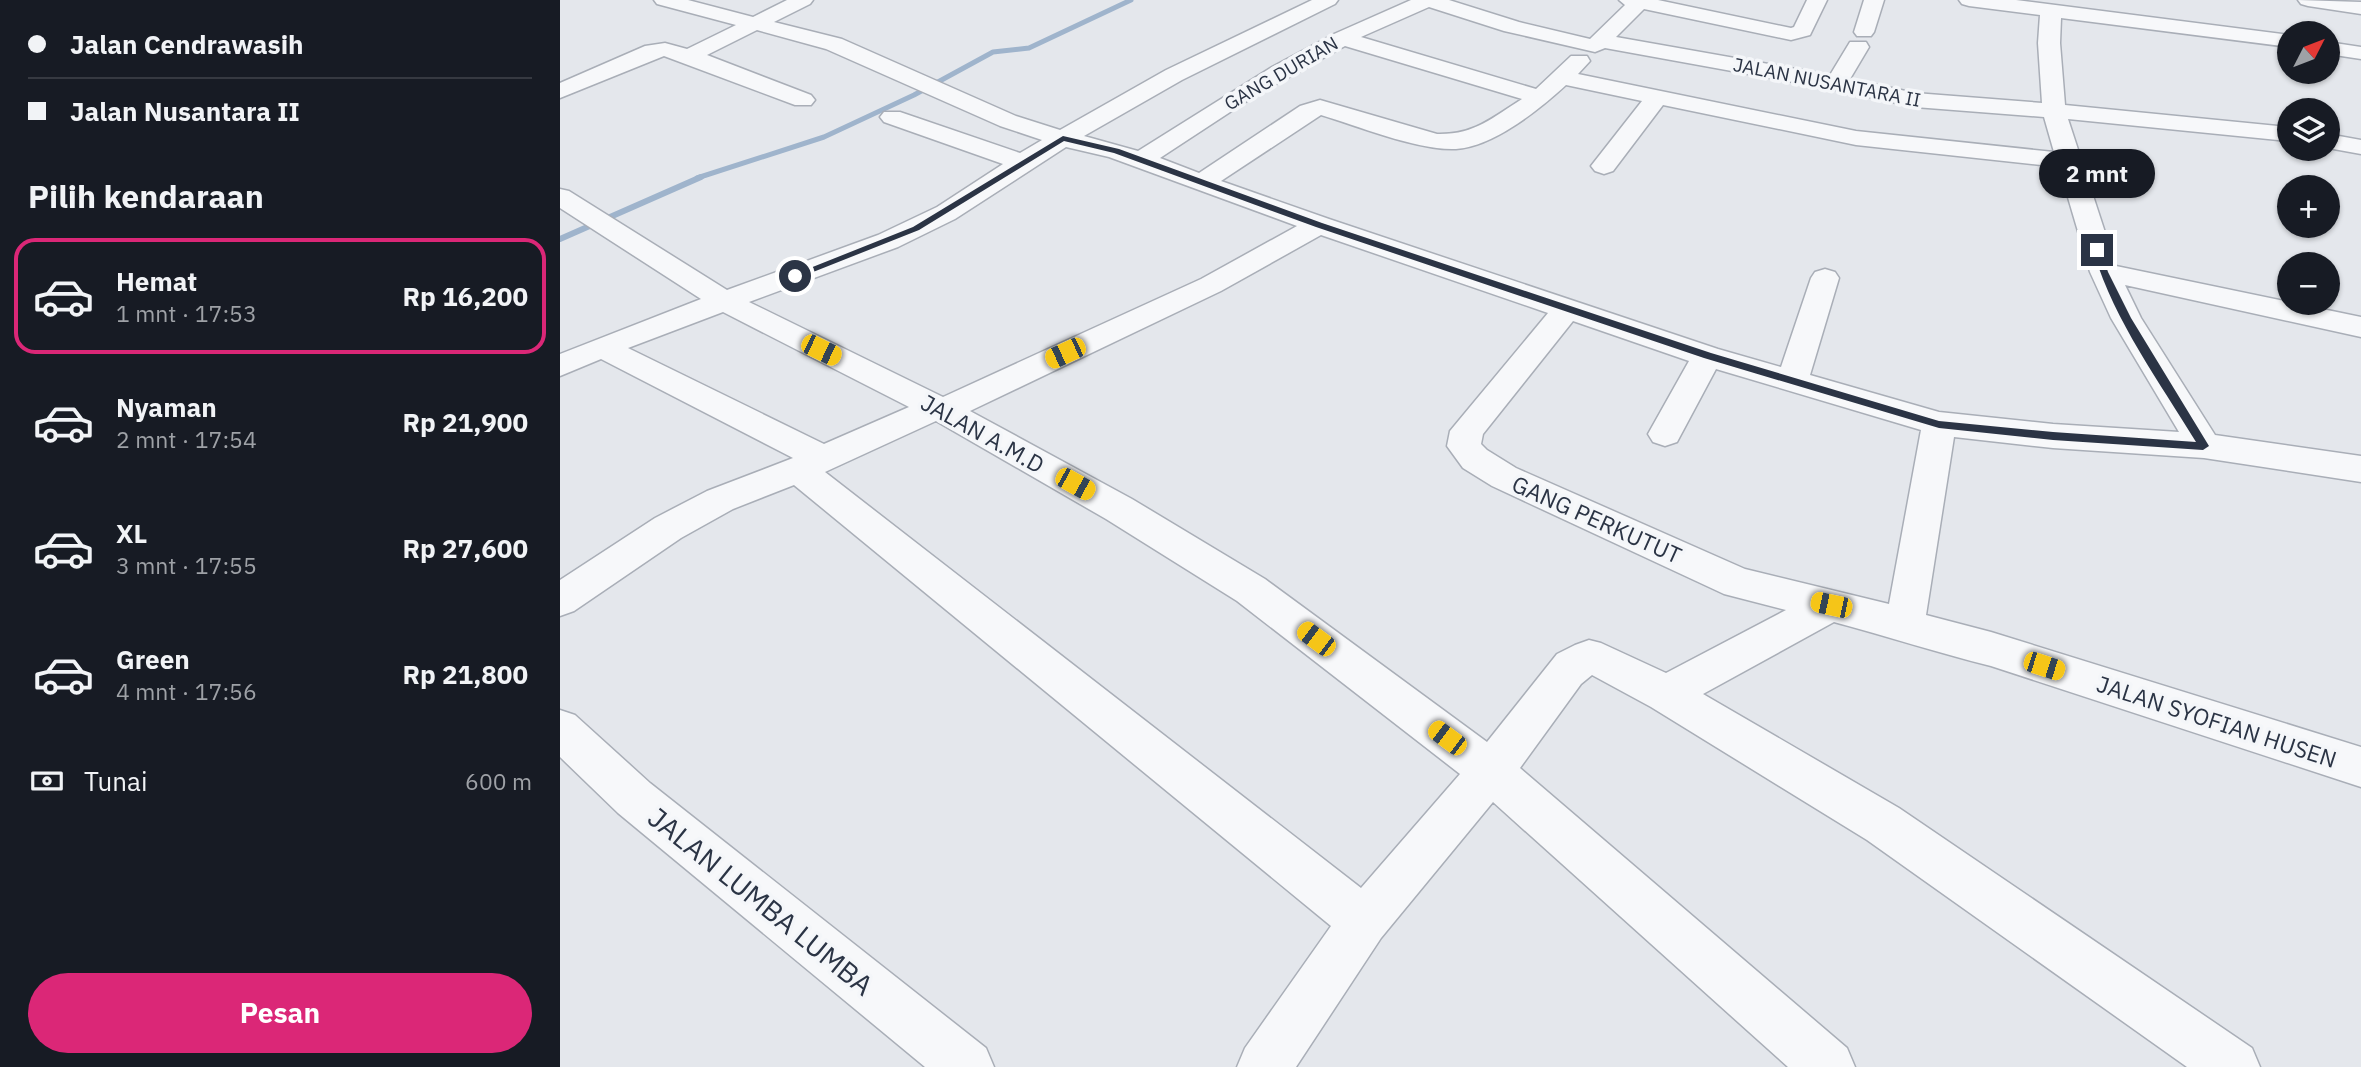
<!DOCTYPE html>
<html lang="id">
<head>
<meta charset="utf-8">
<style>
	:root { --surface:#171b24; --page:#20242c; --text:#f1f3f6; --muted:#9ea1a6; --line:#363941; --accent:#db2777 }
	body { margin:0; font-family:"IBM Plex Sans",sans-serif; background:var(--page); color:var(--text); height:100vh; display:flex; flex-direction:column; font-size:26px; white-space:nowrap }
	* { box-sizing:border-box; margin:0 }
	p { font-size:23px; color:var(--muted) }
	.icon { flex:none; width:38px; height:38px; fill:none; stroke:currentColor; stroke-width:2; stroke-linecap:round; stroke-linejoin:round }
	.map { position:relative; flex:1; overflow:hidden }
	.side { display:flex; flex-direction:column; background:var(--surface); width:560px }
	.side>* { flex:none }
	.banner { display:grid; align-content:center; height:154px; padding:0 28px; background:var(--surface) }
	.needle { width:46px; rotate:48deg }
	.tools { position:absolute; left:1717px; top:21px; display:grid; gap:14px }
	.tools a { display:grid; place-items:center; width:63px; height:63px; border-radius:50%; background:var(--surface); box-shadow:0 2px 5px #0004; font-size:35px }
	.end { position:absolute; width:32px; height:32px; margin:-16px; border:9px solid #2b3445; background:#fff; box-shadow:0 0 0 4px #fff }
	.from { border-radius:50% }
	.bubble { position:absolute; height:49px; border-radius:24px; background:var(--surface); box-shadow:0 2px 5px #0004; font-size:23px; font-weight:700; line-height:49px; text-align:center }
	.car { position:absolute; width:21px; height:42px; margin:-21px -10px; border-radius:9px; box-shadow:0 0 5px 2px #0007; background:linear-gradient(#f5c518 24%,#345 0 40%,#f5c518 0 76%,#345 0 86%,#f5c518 0) }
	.banner b { display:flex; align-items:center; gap:24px; height:66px; font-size:26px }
	.banner b+b { border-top:2px solid var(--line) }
	.banner i { width:18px; height:18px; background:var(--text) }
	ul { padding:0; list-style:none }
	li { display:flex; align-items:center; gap:21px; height:116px; margin:0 14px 10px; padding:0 14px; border:4px solid transparent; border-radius:21px }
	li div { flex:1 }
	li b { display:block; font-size:26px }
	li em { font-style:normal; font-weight:700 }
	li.active { border-color:var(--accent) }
	li>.icon { width:63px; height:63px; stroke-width:1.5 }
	h2 { padding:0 28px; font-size:32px; line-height:84px }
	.pay { display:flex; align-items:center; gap:18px; height:77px; padding:0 28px; font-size:26px }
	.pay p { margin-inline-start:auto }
	.action { display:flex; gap:14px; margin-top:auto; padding:14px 28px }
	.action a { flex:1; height:80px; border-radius:42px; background:var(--accent); color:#fff; font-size:28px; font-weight:700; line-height:80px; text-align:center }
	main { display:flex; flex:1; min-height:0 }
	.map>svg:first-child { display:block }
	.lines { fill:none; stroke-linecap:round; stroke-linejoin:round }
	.stream-far1 { stroke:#9fb4cc; stroke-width:5 }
	.stream { stroke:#9fb4cc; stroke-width:6 }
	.minor-casing { stroke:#a9aeb7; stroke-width:3 }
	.minor { fill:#f7f8fa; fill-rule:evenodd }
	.route { fill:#2b3445 }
	.labels { text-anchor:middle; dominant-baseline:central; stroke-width:7; stroke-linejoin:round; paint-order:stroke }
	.far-street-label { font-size:19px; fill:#2b3445; stroke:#f4f6f9 }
	.street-label { font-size:23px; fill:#2b3445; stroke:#f4f6f9 }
	.near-street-label { font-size:28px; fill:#2b3445; stroke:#f4f6f9 }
</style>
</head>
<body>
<main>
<section class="side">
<div class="banner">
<b><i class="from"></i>Jalan Cendrawasih</b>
<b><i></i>Jalan Nusantara II</b>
</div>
<h2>Pilih kendaraan</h2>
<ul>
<li class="active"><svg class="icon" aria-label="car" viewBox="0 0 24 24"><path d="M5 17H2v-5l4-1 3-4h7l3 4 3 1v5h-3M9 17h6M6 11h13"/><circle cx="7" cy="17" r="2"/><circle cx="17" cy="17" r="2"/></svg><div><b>Hemat</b><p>1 mnt · 17:53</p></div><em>Rp 16,200</em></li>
<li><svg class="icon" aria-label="car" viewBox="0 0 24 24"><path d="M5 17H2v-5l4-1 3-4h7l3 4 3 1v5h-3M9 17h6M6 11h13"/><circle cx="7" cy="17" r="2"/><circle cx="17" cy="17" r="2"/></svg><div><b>Nyaman</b><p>2 mnt · 17:54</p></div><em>Rp 21,900</em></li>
<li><svg class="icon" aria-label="car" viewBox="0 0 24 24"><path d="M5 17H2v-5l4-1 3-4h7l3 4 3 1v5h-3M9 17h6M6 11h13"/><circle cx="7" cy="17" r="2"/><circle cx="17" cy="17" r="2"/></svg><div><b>XL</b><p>3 mnt · 17:55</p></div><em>Rp 27,600</em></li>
<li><svg class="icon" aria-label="car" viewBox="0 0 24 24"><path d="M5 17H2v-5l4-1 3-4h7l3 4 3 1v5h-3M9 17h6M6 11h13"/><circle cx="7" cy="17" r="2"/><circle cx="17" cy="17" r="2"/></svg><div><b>Green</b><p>4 mnt · 17:56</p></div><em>Rp 21,800</em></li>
</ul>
<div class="pay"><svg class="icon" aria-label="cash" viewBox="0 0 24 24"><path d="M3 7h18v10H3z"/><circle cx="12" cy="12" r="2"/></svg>Tunai<p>600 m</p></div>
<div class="action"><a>Pesan</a></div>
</section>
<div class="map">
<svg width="1801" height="1067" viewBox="0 0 1801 1067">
	<rect width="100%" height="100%" fill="#e4e7ec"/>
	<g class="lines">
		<polyline class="stream-far1" points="137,178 264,137 354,95 433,52 469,48 571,0"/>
		<polyline class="stream" points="0,239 141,177"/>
		<defs>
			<g id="minor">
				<path d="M 94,0 L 128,0 L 193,17 L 227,0 L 253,0 L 250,4 L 214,22 L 282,39 L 456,116 L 500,130 L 606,70 L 752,0 L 778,0 L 775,4 L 622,80 L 524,136 L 578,151 L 712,67 L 774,34 L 851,0 L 889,0 L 959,22 L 1030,39 L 1065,5 L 1059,0 L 1098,0 L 1231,28 L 1234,27 L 1247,0 L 1267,0 L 1250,35 L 1231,40 L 1084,9 L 1056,37 L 1270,75 L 1290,42 L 1306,42 L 1309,47 L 1290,79 L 1355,93 L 1482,103 L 1478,43 L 1480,15 L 1409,6 L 1402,4 L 1399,0 L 1456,0 L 1729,35 L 1729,47 L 1501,18 L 1500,43 L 1505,105 L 1729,127 L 1729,141 L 1508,119 L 1556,266 L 1801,317 L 1801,337 L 1565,285 L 1581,318 L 1655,435 L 1801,456 L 1801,482 L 1644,458 L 1493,448 L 1394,437 L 1366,615 L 1431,632 L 1801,747 L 1801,787 L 1431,666 C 1378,653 1327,636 1274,622 L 1143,694 L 1339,808 L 1692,1048 L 1700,1067 L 1627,1067 L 1307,840 L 1091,707 L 1032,675 L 1021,684 L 960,768 L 1287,1048 L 1295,1067 L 1228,1067 L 933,802 L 821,938 L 736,1067 L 677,1067 L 685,1048 L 771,926 L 234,485 L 173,509 L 121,538 L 14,611 L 0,616 L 0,580 L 95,518 L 147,491 L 233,458 L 41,359 L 0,376 L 0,354 L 141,299 L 0,208 L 0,189 L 9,191 L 167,290 L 318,235 L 377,207 L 443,164 L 324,122 L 320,117 L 324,112 L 340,112 L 460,153 L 482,140 L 440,126 L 266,49 L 197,30 L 147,55 L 251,95 L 255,100 L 251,105 L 235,105 L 104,56 L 0,98 L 0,83 L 85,46 L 105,43 L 127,49 L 176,25 L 97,4 ZM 869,7 L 944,31 L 1035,52 L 1045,48 L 1277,90 L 1355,107 L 1484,117 L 1494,152 L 1296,131 L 1018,74 L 1030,61 L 1027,56 L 1011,56 L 976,89 L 801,37 ZM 785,46 L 962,99 C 932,118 914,135 877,134 L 760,100 L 740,106 L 639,173 L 600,158 L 693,97 ZM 1006,85 L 1082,101 L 1031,166 L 1035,171 L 1044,174 L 1053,171 L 1103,105 L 1296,145 L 1499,167 L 1530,272 L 1551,318 L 1619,432 L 1493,424 L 1379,412 L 1250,375 L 1279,278 L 1275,272 L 1265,269 L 1255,272 L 1251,278 L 1221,367 L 1158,349 L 769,219 L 661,181 L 761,115 C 798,126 859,151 896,149 C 933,147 980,109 1006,85 ZM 506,147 L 549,157 L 737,226 L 641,279 L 383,397 L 189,302 L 338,247 L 395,219 ZM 761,235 L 988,313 L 890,431 L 887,446 L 903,468 L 932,486 L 1164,594 L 1226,610 L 1106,673 L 1041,643 L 1029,640 L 1015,645 L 997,654 L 927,742 L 705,579 L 572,499 L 410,411 L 661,291 ZM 163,312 L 349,407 L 264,444 L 68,348 ZM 1013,321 L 1129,361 L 1088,434 L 1093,442 L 1105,446 L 1117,442 L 1156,369 L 1361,430 L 1329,604 L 1185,569 L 956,468 L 927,450 L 921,444 L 923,434 ZM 376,421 L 546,519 L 677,601 L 900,774 L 801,888 L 265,472 Z"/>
				<polygon points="1304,0 1324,0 1314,32 1311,36 1297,36 1294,32"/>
				<polygon points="1738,0 1801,2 1801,14 1748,6 1741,4"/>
				<polygon points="1768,42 1801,47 1801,59 1768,54"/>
				<polygon points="1768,134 1801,140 1801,154 1768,148"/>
				<polygon points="0,710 15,715 90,783 426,1048 434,1067 365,1067 58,813 0,757"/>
			</g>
		</defs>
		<use href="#minor" class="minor-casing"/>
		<use href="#minor" class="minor"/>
	</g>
	<path class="route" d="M 503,136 L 559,149 L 762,223 L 1151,353 L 1379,421 L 1493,432 L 1636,442 C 1599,381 1553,319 1533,250 L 1540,248 L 1548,272 L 1571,318 L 1649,446 L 1643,450 L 1493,440 L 1379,428 L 1144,358 L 756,227 L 554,153 L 504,141 L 359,230 L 238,278 L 230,276 L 353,227 Z"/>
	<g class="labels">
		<g class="far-street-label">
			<text transform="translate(721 73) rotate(-30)">GANG DURIAN</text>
			<text transform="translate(1267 82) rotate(11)">JALAN NUSANTARA II</text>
		</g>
		<g class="street-label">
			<text transform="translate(423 433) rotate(29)">JALAN A.M.D</text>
			<text transform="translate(1037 519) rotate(24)">GANG PERKUTUT</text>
			<text transform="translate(1657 721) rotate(18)">JALAN SYOFIAN HUSEN</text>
		</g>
		<g class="near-street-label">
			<text transform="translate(201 901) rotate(39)">JALAN LUMBA LUMBA</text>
		</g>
	</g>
</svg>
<div class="tools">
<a><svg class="needle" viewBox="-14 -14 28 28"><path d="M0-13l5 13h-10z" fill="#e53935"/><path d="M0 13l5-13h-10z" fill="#9ea1a6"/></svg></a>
<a><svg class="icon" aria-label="layers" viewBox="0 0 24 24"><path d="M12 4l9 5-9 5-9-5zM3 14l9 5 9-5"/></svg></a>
<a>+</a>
<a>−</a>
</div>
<i class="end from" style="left:235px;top:276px"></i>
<i class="end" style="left:1537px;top:250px"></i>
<div class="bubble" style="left:1479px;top:149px;width:116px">2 mnt</div>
<i class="car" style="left:261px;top:350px;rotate:116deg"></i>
<i class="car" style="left:505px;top:353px;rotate:245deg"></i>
<i class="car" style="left:515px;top:484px;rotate:119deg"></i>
<i class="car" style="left:1271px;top:605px;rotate:282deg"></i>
<i class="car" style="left:756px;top:639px;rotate:307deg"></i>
<i class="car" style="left:1484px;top:666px;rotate:108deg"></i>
<i class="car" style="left:887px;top:738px;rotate:307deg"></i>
</div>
</main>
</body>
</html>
